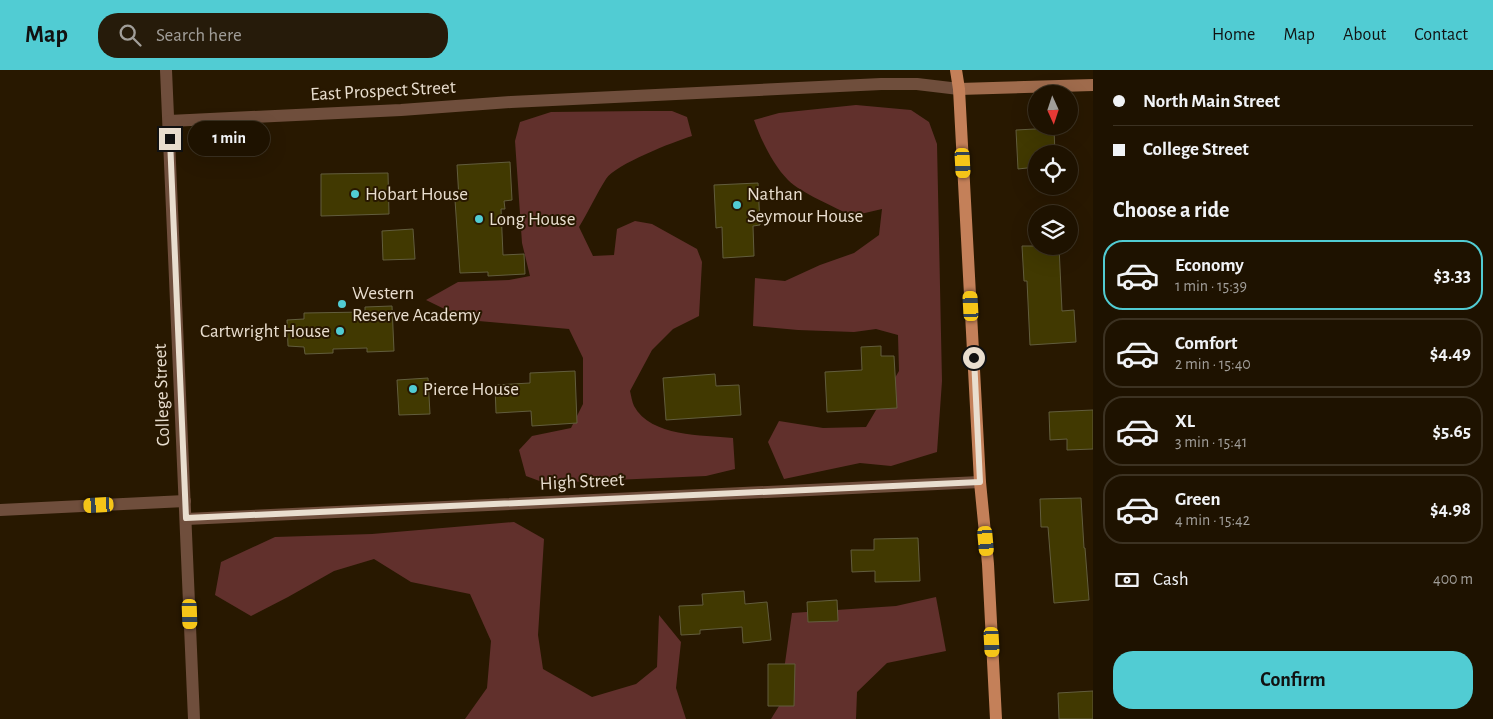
<!DOCTYPE html>
<html lang="en">
<head>
<meta charset="utf-8">
<style>
	:root { --surface:#1e1200; --page:#261b0a; --text:#f1f3f6; --muted:#a19e99; --line:#3c3222; --accent:#51ccd3 }
	body { margin:0; font-family:"Alegreya Sans",sans-serif; background:var(--page); color:var(--text); height:100vh; display:flex; flex-direction:column; font-size:19px; white-space:nowrap }
	* { box-sizing:border-box; margin:0 }
	p { font-size:16px; color:var(--muted) }
	.icon { flex:none; width:28px; height:28px; fill:none; stroke:currentColor; stroke-width:2; stroke-linecap:round; stroke-linejoin:round }
	.map { position:relative; flex:1; overflow:hidden }
	.panel { display:flex; flex-direction:column; background:var(--surface); width:400px }
	.panel>* { flex:none }
	.banner { display:grid; align-content:center; height:110px; padding:0 20px; background:var(--surface) }
	.needle { width:32px; rotate:177deg }
	.controls { position:absolute; left:1028px; top:15px; display:grid; gap:10px }
	.controls a { display:grid; place-items:center; width:50px; height:50px; border-radius:50%; background:var(--surface); box-shadow:0 5px 20px #0002,0 0 0 1px var(--line); font-size:25px }
	.end { position:absolute; width:22px; height:22px; margin:-11px; border:6px solid #e9decf; background:#111; box-shadow:0 0 0 2px #111 }
	.from { border-radius:50% }
	.bubble { position:absolute; height:35px; border-radius:18px; background:var(--surface); box-shadow:0 5px 20px #0002,0 0 0 1px var(--line); font-size:16px; font-weight:700; line-height:35px; text-align:center }
	.car { position:absolute; width:15px; height:30px; margin:-15px -8px; border-radius:6px; box-shadow:0 0 4px 1px #0007; background:linear-gradient(#f5c518 24%,#345 0 40%,#f5c518 0 76%,#345 0 86%,#f5c518 0) }
	.banner b { display:flex; align-items:center; gap:18px; height:48px; font-size:19px }
	.banner b+b { border-top:1px solid var(--line) }
	.banner i { width:12px; height:12px; background:var(--text) }
	ul { padding:0; list-style:none }
	li { display:flex; align-items:center; gap:15px; height:70px; margin:0 10px 8px; padding:0 10px; border:2px solid var(--line); border-radius:20px }
	li div { flex:1 }
	li b { display:block; font-size:19px }
	li em { font-style:normal; font-weight:700 }
	li.current { border-color:var(--accent) }
	li>.icon { width:45px; height:45px; stroke-width:1.5 }
	h2 { padding:0 20px; font-size:22px; line-height:60px }
	.pay { display:flex; align-items:center; gap:12px; height:55px; padding:0 20px; font-size:19px }
	.pay p { margin-inline-start:auto }
	.primary-button { display:flex; gap:10px; margin-top:auto; padding:10px 20px }
	.primary-button a { flex:1; height:58px; border-radius:20px; background:var(--accent); color:#111; font-size:20px; font-weight:700; line-height:58px; text-align:center }
	header { display:flex; align-items:center; gap:30px; box-sizing:border-box; height:70px; padding:0 25px; background:var(--accent); color:#111 }
	header strong { font-size:24px }
	nav { display:flex; gap:28px; margin-inline-start:auto; font-size:18px }
	.search { width:350px; height:45px; background:var(--page); display:flex; align-items:center; gap:12px; box-sizing:border-box; padding:0 18px; border-radius:20px; color:var(--muted); font-size:19px }
	main { display:flex; flex:1; min-height:0 }
	.map>svg:first-child { display:block }
	.green { fill:#61302c }
	.building { fill:#413901; stroke:#625d3d }
	.lines { fill:none; stroke-linecap:round; stroke-linejoin:round }
	.street { stroke:#6f4e3c; stroke-width:12 }
	.secondary { stroke:#9f6b4c; stroke-width:12 }
	.primary { stroke:#c48059; stroke-width:12 }
	.route { stroke:#e9decf; stroke-width:6 }
	.poi-dot { fill:#51ccd3; stroke:#281800; stroke-width:2 }
	.labels { text-anchor:middle; dominant-baseline:central; stroke-width:4; stroke-linejoin:round; paint-order:stroke }
	.street-label { font-size:19px; fill:#e9decf; stroke:#281800 }
	.poi-label { font-size:19px; fill:#e9decf; stroke:#281800; text-anchor:start }
</style>
</head>
<body>
<header>
<strong>Map</strong>
<div class="search"><svg class="icon" aria-label="search" viewBox="0 0 24 24"><circle cx="10" cy="10" r="6"/><path d="M15 15l6 6"/></svg>Search here</div>
<nav><a>Home</a><a>Map</a><a>About</a><a>Contact</a></nav>
</header>
<main>
<div class="map">
<svg width="1093" height="649" viewBox="0 0 1093 649">
	<rect width="100%" height="100%" fill="#281800"/>
	<g class="green">
		<path d="M 856,35 L 911,40 L 929,52 L 937,74 L 942,311 L 937,382 L 891,396 L 860,393 L 784,409 L 768,372 L 779,351 L 823,358 L 866,357 L 899,301 L 898,265 L 876,259 L 854,262 L 798,260 L 753,256 L 755,208 L 785,211 L 820,195 L 854,183 L 879,165 L 882,139 L 852,146 C 835,137 801,123 788,110 C 773,95 761,70 754,50 L 779,43 Z"/>
		<path d="M 643,41 L 672,41 L 687,47 L 692,66 C 673,72 616,94 606,109 C 597,123 588,142 579,157 L 593,186 L 614,185 L 617,159 L 635,151 L 652,154 L 697,179 L 702,192 L 699,246 L 673,259 L 652,280 L 630,321 C 631,325 632,332 634,336 C 651,367 702,365 733,368 L 735,399 L 706,406 L 545,413 L 526,406 L 519,380 L 532,366 L 571,358 L 583,334 L 583,288 L 569,259 L 467,250 L 426,230 L 458,212 L 509,210 L 530,206 L 522,173 L 515,71 L 520,52 L 551,42 Z"/>
		<polygon points="514,452 544,469 538,565 543,599 592,627 636,614 657,597 659,545 681,572 676,618 686,649 465,649 487,618 491,571 470,524 411,512 374,489 334,501 288,527 251,546 215,525 221,492 275,467 372,464"/>
		<polygon points="936,527 946,581 887,593 857,622 856,649 771,649 779,636 792,543 896,536"/>
	</g>
	<g class="building">
		<polygon points="1054,58 1055,84 1036,84 1036,97 1018,99 1016,60"/>
		<polygon points="510,92 512,130 504,131 505,139 501,139 503,185 524,184 525,204 488,206 488,202 460,203 455,130 459,129 457,95"/>
		<polygon points="388,103 389,144 321,146 321,104"/>
		<polygon points="758,113 760,155 753,156 754,186 723,188 722,157 716,158 714,115"/>
		<polygon points="413,159 415,189 383,190 382,161"/>
		<polygon points="1022,176 1059,176 1062,241 1074,240 1076,272 1030,275 1027,211 1024,211"/>
		<polygon points="392,236 394,281 367,282 367,278 333,279 333,283 305,284 304,277 288,276 287,250 304,249 304,243 365,242 365,237"/>
		<polygon points="881,276 881,286 894,286 897,338 827,342 825,302 862,300 861,277"/>
		<polygon points="575,301 577,353 532,356 531,341 496,343 495,315 530,313 530,303"/>
		<polygon points="715,304 716,316 739,315 741,345 666,350 663,308"/>
		<polygon points="428,308 430,344 399,345 397,310"/>
		<polygon points="1093,340 1093,379 1067,380 1067,369 1050,370 1049,342"/>
		<polygon points="1081,428 1084,478 1085,478 1089,530 1054,533 1048,457 1041,457 1040,429"/>
		<polygon points="918,468 920,511 875,512 875,501 852,502 851,480 874,480 874,469"/>
		<polygon points="744,521 745,534 767,532 771,570 743,573 742,557 700,560 700,564 681,565 679,536 703,535 702,524"/>
		<polygon points="837,530 838,551 808,552 807,532"/>
		<polygon points="768,594 795,594 794,636 768,636"/>
		<polygon points="1093,621 1093,649 1059,649 1058,623"/>
	</g>
	<g class="lines">
		<g class="street">
			<polyline points="166,0 194,649"/>
			<polyline points="169,51 401,40 511,32 881,14 917,14 959,19"/>
			<polyline points="0,440 185,431"/>
			<polyline points="186,449 980,412"/>
		</g>
		<polyline class="secondary" points="959,19 1093,15"/>
		<polyline class="primary" points="956,0 959,19 980,412 988,494 996,649"/>
	</g>
	<g class="lines">
		<polyline class="route" points="170,69 186,448 980,412 974,288"/>
	</g>
	<g class="poi-dot">
		<circle cx="355" cy="124" r="5"/>
		<circle cx="737" cy="135" r="5"/>
		<circle cx="479" cy="149" r="5"/>
		<circle cx="342" cy="234" r="5"/>
		<circle cx="340" cy="261" r="5"/>
		<circle cx="413" cy="319" r="5"/>
	</g>
	<g class="labels">
		<g class="street-label">
			<text transform="translate(383 21) rotate(-3)">East Prospect Street</text>
			<text transform="translate(162 325) rotate(-92)">College Street</text>
			<text transform="translate(582 412) rotate(-3)">High Street</text>
		</g>
		<g class="poi-label">
			<text x="365" y="124">Hobart House</text>
			<text x="747" y="124">Nathan<tspan x="747" dy="22">Seymour House</tspan></text>
			<text x="489" y="149">Long House</text>
			<text x="352" y="223">Western<tspan x="352" dy="22">Reserve Academy</tspan></text>
			<text x="330" y="261" text-anchor="end">Cartwright House</text>
			<text x="423" y="319">Pierce House</text>
		</g>
	</g>
</svg>
<div class="controls">
<a><svg class="needle" viewBox="-14 -14 28 28"><path d="M0-13l5 13h-10z" fill="#e53935"/><path d="M0 13l5-13h-10z" fill="#a19e99"/></svg></a>
<a><svg class="icon" aria-label="locate" viewBox="0 0 24 24"><circle cx="12" cy="12" r="6"/><path d="M12 2v4M12 18v4M2 12h4M18 12h4"/></svg></a>
<a><svg class="icon" aria-label="layers" viewBox="0 0 24 24"><path d="M12 4l9 5-9 5-9-5zM3 14l9 5 9-5"/></svg></a>
</div>
<i class="end from" style="left:974px;top:288px"></i>
<i class="end" style="left:170px;top:69px"></i>
<div class="bubble" style="left:188px;top:51px;width:82px">1 min</div>
<i class="car" style="left:963px;top:93px;rotate:177deg"></i>
<i class="car" style="left:971px;top:236px;rotate:357deg"></i>
<i class="car" style="left:99px;top:435px;rotate:267deg"></i>
<i class="car" style="left:986px;top:471px;rotate:175deg"></i>
<i class="car" style="left:190px;top:544px;rotate:178deg"></i>
<i class="car" style="left:992px;top:572px;rotate:177deg"></i>
</div>
<section class="panel">
<div class="banner">
<b><i class="from"></i>North Main Street</b>
<b><i></i>College Street</b>
</div>
<h2>Choose a ride</h2>
<ul>
<li class="current"><svg class="icon" aria-label="car" viewBox="0 0 24 24"><path d="M5 17H2v-5l4-1 3-4h7l3 4 3 1v5h-3M9 17h6M6 11h13"/><circle cx="7" cy="17" r="2"/><circle cx="17" cy="17" r="2"/></svg><div><b>Economy</b><p>1 min · 15:39</p></div><em>$3.33</em></li>
<li><svg class="icon" aria-label="car" viewBox="0 0 24 24"><path d="M5 17H2v-5l4-1 3-4h7l3 4 3 1v5h-3M9 17h6M6 11h13"/><circle cx="7" cy="17" r="2"/><circle cx="17" cy="17" r="2"/></svg><div><b>Comfort</b><p>2 min · 15:40</p></div><em>$4.49</em></li>
<li><svg class="icon" aria-label="car" viewBox="0 0 24 24"><path d="M5 17H2v-5l4-1 3-4h7l3 4 3 1v5h-3M9 17h6M6 11h13"/><circle cx="7" cy="17" r="2"/><circle cx="17" cy="17" r="2"/></svg><div><b>XL</b><p>3 min · 15:41</p></div><em>$5.65</em></li>
<li><svg class="icon" aria-label="car" viewBox="0 0 24 24"><path d="M5 17H2v-5l4-1 3-4h7l3 4 3 1v5h-3M9 17h6M6 11h13"/><circle cx="7" cy="17" r="2"/><circle cx="17" cy="17" r="2"/></svg><div><b>Green</b><p>4 min · 15:42</p></div><em>$4.98</em></li>
</ul>
<div class="pay"><svg class="icon" aria-label="cash" viewBox="0 0 24 24"><path d="M3 7h18v10H3z"/><circle cx="12" cy="12" r="2"/></svg>Cash<p>400 m</p></div>
<div class="primary-button"><a>Confirm</a></div>
</section>
</main>
</body>
</html>
